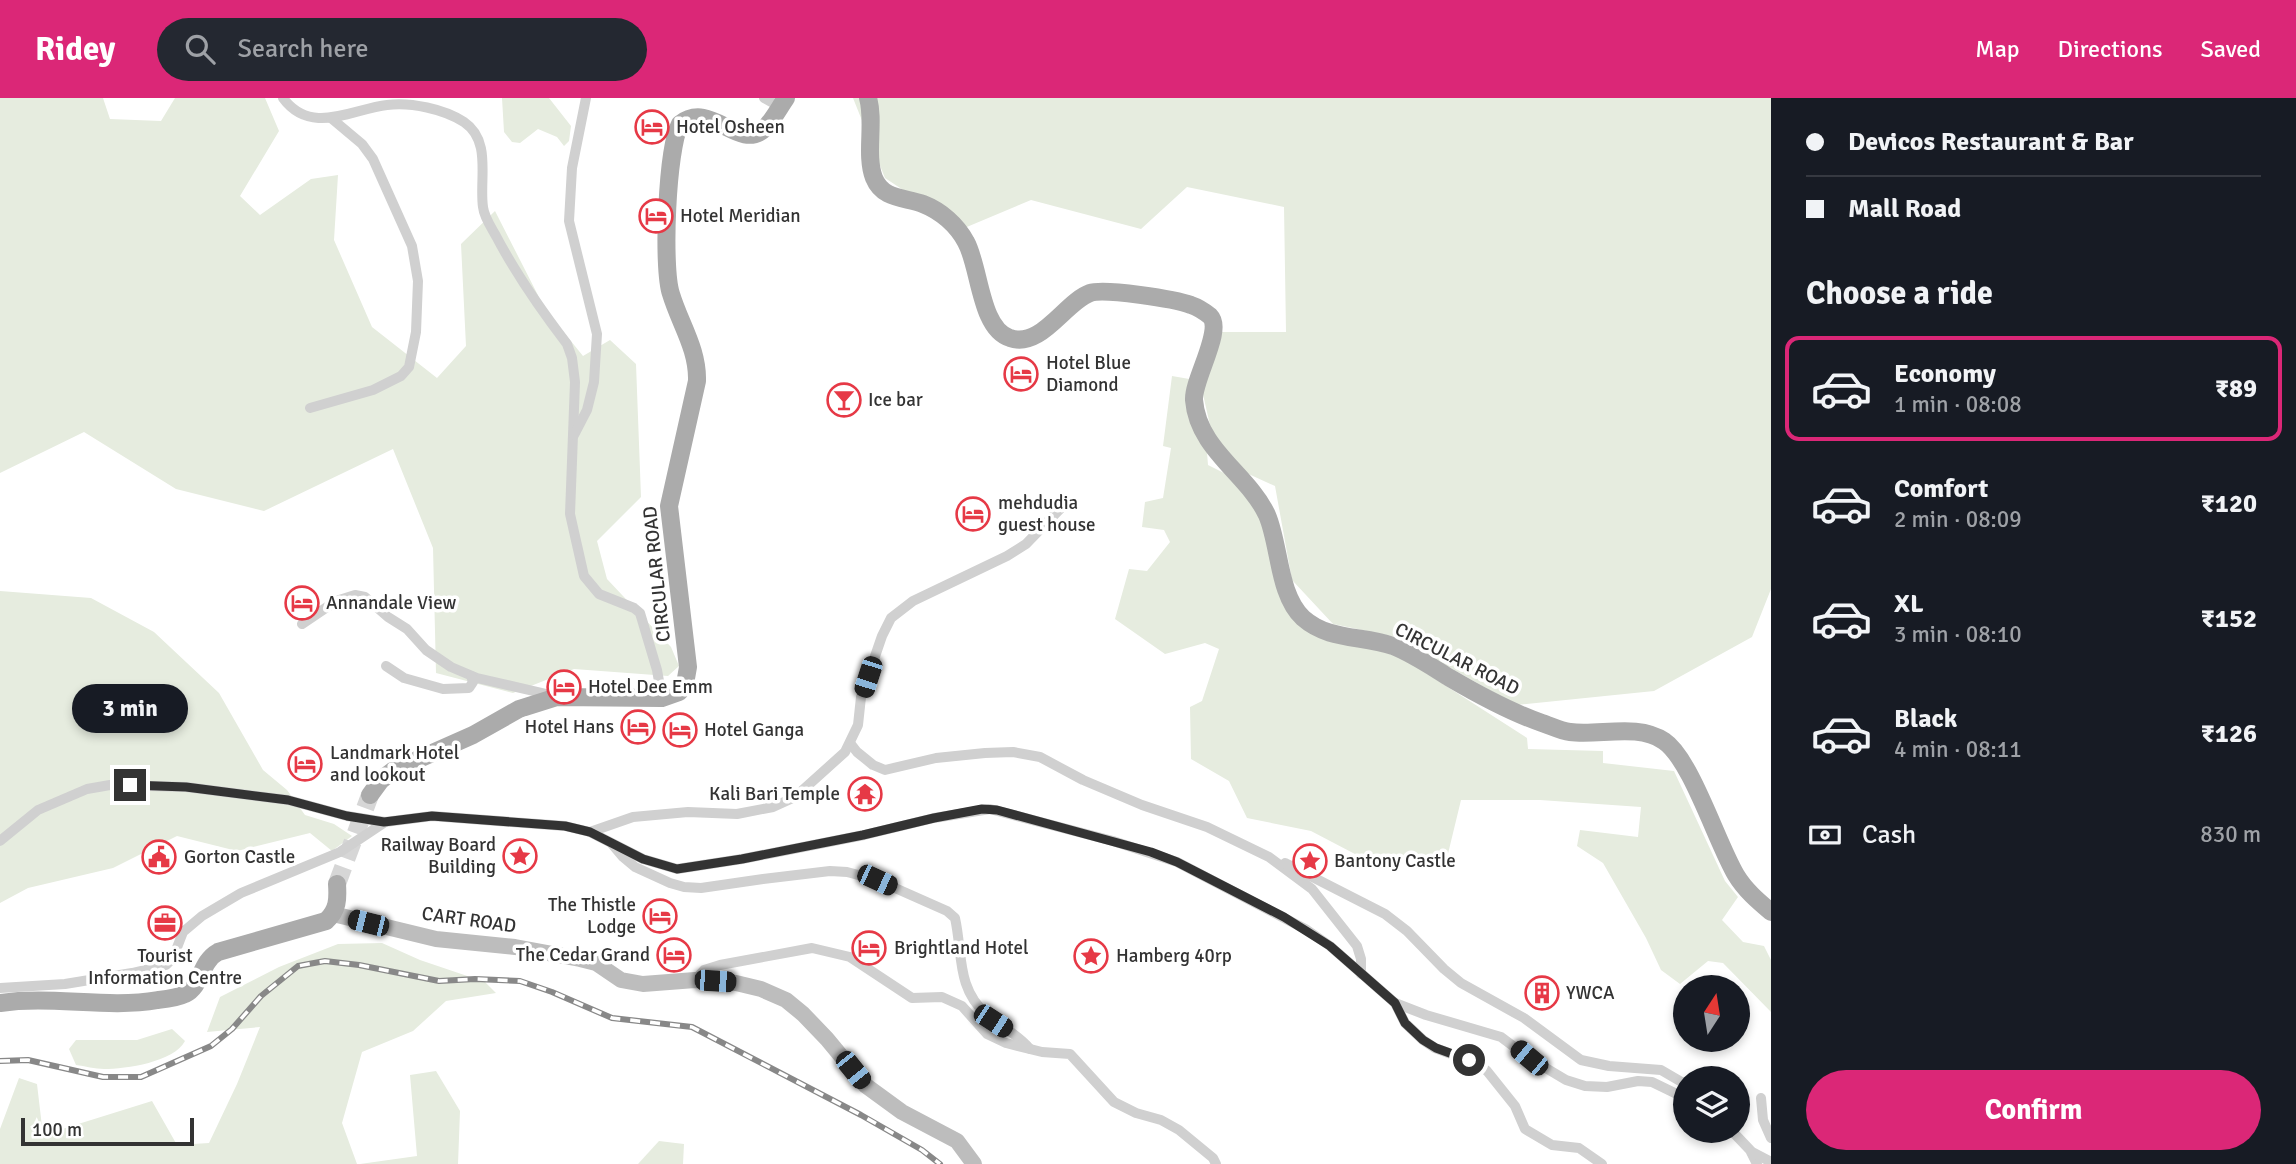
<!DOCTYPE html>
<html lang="en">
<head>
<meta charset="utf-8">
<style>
	:root { --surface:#171b24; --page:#242831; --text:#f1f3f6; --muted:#9ea1a6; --line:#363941; --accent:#db2777 }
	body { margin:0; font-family:Signika,sans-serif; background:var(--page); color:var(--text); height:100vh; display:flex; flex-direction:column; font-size:26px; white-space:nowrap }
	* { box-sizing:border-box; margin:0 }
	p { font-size:23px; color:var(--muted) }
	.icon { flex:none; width:38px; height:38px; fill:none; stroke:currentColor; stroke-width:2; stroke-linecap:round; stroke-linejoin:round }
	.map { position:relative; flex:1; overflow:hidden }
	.panel { display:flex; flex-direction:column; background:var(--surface); width:525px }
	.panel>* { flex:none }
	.hud { display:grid; align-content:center; height:154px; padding:0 35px; background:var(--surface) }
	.needle { width:46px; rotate:12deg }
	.controls { position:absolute; left:1673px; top:877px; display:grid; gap:14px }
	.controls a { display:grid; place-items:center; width:77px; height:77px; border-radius:50%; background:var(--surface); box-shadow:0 4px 10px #0003; font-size:35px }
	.scale { position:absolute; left:21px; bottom:18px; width:173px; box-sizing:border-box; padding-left:7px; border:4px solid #333; border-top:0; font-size:19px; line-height:24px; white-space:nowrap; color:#333; -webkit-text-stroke:5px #fff; paint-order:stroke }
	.end { position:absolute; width:32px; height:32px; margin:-16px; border:9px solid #333; background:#fff; box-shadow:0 0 0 4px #fff }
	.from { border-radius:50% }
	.bubble { position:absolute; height:49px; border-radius:24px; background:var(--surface); box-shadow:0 4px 10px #0003; font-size:23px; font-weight:700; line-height:49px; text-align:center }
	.car { position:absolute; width:21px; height:42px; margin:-21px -10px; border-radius:9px; box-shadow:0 0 5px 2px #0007; background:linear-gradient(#222 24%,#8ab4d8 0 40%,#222 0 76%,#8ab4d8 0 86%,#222 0) }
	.hud b { display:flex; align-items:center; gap:24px; height:66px; font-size:26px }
	.hud b+b { border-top:2px solid var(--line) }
	.hud i { width:18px; height:18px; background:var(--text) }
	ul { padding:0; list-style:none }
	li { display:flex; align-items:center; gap:21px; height:105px; margin:0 14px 10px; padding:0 21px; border:4px solid transparent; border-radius:14px }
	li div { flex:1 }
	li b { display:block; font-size:26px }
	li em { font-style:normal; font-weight:700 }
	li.on { border-color:var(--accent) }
	li>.icon { width:63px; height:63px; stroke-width:1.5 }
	h2 { padding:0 35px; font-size:32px; line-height:84px }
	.pay { display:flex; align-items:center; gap:18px; height:77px; padding:0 35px; font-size:26px }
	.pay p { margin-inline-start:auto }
	.action { display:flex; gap:14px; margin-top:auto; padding:14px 35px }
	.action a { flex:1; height:80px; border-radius:42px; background:var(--accent); color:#fff; font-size:28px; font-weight:700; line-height:80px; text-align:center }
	header { display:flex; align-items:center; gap:42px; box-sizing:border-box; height:98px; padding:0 35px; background:var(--accent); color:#fff }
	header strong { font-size:33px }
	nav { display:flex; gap:38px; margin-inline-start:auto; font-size:24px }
	.search { width:490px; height:63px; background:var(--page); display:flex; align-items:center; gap:18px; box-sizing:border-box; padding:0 24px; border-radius:38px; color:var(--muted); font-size:26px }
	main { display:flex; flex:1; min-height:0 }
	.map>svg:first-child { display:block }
	.green { fill:#e6ecdf }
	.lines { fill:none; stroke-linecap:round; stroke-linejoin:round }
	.primary-tunnel { stroke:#d6d6d6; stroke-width:18; stroke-dasharray:18 9; stroke-linecap:butt }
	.minor { stroke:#d0d0d0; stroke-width:10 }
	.secondary { stroke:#bdbdbd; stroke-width:16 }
	.primary { stroke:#ababab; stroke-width:18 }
	.rail-casing { stroke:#888; stroke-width:6 }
	.rail { stroke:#fff; stroke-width:3.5; stroke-dasharray:10; stroke-linecap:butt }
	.route { stroke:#333; stroke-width:9 }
	.labels { text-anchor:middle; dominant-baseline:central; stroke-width:7; stroke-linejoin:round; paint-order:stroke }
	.poi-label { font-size:19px; fill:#333; stroke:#fff; text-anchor:start }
	.street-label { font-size:19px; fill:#333; stroke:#fff }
</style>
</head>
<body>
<header>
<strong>Ridey</strong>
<div class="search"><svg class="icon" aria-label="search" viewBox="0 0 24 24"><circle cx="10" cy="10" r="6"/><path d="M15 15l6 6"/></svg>Search here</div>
<nav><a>Map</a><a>Directions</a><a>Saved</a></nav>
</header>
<main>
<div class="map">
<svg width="1771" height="1066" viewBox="0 0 1771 1066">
	<rect width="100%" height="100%" fill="#fff"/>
	<g class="green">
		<polygon points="0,0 103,0 110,21 161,23 175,0 265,0 279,33 240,98 260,117 311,81 338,77 334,142 372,229 437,280 466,248 461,146 495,113 545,211 583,258 610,242 636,266 641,399 597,443 607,481 671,549 679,568 668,578 574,571 513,595 436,575 433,450 393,351 264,413 176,391 84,334 0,375"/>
		<polygon points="502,0 549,0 571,28 569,43 564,48 557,39 538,31 520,45 512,44 504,34"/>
		<polygon points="853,0 1771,0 1771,491 1752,539 1654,593 1516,607 1396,539 1333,526 1292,482 1275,388 1218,362 1202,292 1208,367 1262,394 1283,492 1321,537 1390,552 1527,640 1528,651 1603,653 1603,665 1674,673 1725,783 1738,799 1722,822 1743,844 1764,848 1771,862 1771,914 1723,865 1708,863 1680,886 1661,872 1646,840 1603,765 1577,748 1580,732 1638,739 1641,709 1540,702 1461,702 1446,764 1374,766 1311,733 1247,720 1229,683 1191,661 1190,609 1202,603 1219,551 1205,545 1165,556 1115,521 1129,471 1147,473 1170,444 1164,432 1142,429 1145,404 1163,400 1171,350 1163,348 1172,278 1201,283 1218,234 1286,234 1284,109 1187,89 1141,131 1031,102 962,131 885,80"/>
		<polygon points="0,493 91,500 154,534 219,595 263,672 287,692 305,717 334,726 352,738 332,753 310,735 237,753 177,738 113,770 28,790 0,805"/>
		<polygon points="382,845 420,862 485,884 496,895 446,903 413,933 362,954 342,1025 357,1066 0,1066 0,1031 19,980 37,986 43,1037 152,1003 177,1047 209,1045 237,986 260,929 207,934 220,899 279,869 338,846"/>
		<path d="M 172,931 L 185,943 C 174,964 126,971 104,971 C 95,971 85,968 76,967 L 69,951 L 76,942 L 137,942 Z"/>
		<polygon points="436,973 460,1013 458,1066 360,1066 417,1058 410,977"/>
		<polygon points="659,1043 684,1046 683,1066 638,1066"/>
	</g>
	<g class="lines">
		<polyline class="primary-tunnel" points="337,786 370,697"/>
		<g class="minor">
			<path d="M 283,0 C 311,38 352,11 387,7 C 411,4 444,11 464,24 C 492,43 479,81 483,109 C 484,119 491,129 496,138 C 516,176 541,212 567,246 L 572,260 L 575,284 L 570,416 L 584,478 L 599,496 L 634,510 L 640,515 L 657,572 L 662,600"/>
			<polyline points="764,0 780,9"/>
			<polyline points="310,310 373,292 401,278 409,269 416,234 418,183 412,148 373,61 362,46 331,20"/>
			<polyline points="574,337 587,312 594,284 597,236 569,123 572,70 586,0"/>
			<polyline points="302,526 336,503 355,497 365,499 388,519 407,531 426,552 451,569 477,580 555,598"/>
			<polyline points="386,568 404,580 443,591 469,590 473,584 471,578"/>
			<polyline points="850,645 857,654 873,667 885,672 936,660 985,655 1013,654 1040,659 1083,682 1142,707 1207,729 1269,759 1312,791 1357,848 1361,861 1361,876"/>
			<polyline points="590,734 633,719 688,714 737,716 773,709 795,699 845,654 858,627 861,599 882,538 891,520 913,503 1007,458 1026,446 1062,409"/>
			<polyline points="0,743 38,712 87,691 110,687 186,689 288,702 347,718 385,724 432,718 565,728 590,734 643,761 677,771 742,761 864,737 934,720 990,711 1113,743 1177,764 1307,832 1330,848 1395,905 1426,917 1501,939 1529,960 1566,982 1585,988 1607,989 1638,983 1652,984 1685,1000"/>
			<path d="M 612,746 L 623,759 L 635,769 L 670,785 L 684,789 L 701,790 L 763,781 L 830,773 L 847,774 L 877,782 L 947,813 L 955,820 C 963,856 956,890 987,917 C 1001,929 1018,936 1030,951"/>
			<polyline points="1285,765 1385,816 1407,833 1444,871 1461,885 1524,920 1581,962 1609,968 1661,972 1685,986"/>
			<polyline points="695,882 704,872 720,867 812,850 850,859 912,900 942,899 962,908 987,936 1006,945 1042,954 1070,956 1114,1004 1136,1015 1161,1022 1179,1032 1213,1060 1216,1066"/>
			<polyline points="0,890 65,886 132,875 166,867 173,860 183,834 202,818 241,795 340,754 385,724"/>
			<polyline points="1395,905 1405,925 1423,942 1435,950 1478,966 1487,973 1515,1008 1525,1031 1552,1047 1579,1050 1602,1066"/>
			<polyline points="1761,1000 1763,1022 1771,1040"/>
			<polyline points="1731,1032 1750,1052 1757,1066"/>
			<polyline points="1752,1054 1771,1064"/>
		</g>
		<polyline class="secondary" points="333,816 436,841 515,849 580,861 596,865 621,882 643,886 695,882 736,885 761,891 786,902 803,916 827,941 865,987 902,1014 957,1043 974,1066"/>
		<g class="primary">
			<path d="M 868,0 C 875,24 865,57 874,80 C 883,102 905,99 923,106 C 941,113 957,127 966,144 C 980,169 980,231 1010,240 C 1041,251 1065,204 1090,195 C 1104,190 1175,201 1191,207 C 1197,209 1205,214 1210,218 C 1224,232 1193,281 1194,302 C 1198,352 1248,376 1267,417 C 1280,447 1278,497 1303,520 C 1329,543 1362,537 1393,548 C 1413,556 1432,569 1450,580 C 1479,597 1510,614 1542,625 C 1551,628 1561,633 1570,634 C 1599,638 1638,625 1664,643 C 1691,661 1717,745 1736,777 C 1745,792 1758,803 1771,814"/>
			<path d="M 370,697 L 381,682 L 394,672 L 473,637 L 519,611 L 557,599 L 662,600 L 679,594 L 685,586 L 688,569 L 669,408 L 697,283 C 698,251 680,226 671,196 C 662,169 667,51 680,26 C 710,2 738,52 763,32 C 772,24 779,10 786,0"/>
			<path d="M 0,905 C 52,897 106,911 158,902 C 167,901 177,900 185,896 C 202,888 200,864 218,854 L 326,823 C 338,812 338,801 337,786"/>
		</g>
		<defs>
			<polyline id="rail" points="0,963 28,962 103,979 141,979 211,948 232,931 261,898 298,868 325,863 359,867 439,883 475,881 520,883 552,894 612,920 692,929 861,1017 922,1052 940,1066"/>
		</defs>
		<use href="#rail" class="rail-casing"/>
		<use href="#rail" class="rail"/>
	</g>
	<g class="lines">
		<polyline class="route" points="130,687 186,689 288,702 347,718 384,724 432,718 565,728 590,734 643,761 677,771 742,761 863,737 934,720 982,711 997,712 1151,754 1177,764 1284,819 1330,848 1395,905 1405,925 1423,942 1436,950 1469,962"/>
	</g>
	<defs>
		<symbol id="hotel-ring" viewBox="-11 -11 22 22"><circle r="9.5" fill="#fff" stroke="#e63946" stroke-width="1.5"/><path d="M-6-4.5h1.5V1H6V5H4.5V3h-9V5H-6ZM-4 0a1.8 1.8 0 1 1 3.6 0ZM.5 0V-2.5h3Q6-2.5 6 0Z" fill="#e63946"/></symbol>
		<symbol id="bar-ring" viewBox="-11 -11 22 22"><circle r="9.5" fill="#fff" stroke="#e63946" stroke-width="1.5"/><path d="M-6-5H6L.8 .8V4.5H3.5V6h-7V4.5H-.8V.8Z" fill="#e63946"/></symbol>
		<symbol id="temple-ring" viewBox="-11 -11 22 22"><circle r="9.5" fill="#fff" stroke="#e63946" stroke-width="1.5"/><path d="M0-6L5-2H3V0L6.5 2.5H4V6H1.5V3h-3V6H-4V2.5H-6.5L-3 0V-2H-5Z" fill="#e63946"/></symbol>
		<symbol id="sight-ring" viewBox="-11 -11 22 22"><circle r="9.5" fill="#fff" stroke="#e63946" stroke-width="1.5"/><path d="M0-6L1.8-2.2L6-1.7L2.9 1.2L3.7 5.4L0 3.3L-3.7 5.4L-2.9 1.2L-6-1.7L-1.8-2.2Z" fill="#e63946"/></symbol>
		<symbol id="civic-ring" viewBox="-11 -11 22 22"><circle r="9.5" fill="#fff" stroke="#e63946" stroke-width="1.5"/><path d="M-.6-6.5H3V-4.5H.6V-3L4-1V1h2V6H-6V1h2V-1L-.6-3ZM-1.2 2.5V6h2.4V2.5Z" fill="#e63946"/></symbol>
		<symbol id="office-ring" viewBox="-11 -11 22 22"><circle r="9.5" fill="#fff" stroke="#e63946" stroke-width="1.5"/><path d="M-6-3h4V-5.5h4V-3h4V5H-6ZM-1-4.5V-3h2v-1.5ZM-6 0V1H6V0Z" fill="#e63946"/></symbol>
		<symbol id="building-ring" viewBox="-11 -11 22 22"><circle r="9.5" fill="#fff" stroke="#e63946" stroke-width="1.5"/><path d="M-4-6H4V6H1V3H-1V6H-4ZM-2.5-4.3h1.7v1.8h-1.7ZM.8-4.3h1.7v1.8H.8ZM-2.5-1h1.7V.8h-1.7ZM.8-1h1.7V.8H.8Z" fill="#e63946"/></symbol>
	</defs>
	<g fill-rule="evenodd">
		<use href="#hotel-ring" x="633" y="10" width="38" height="38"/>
		<use href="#hotel-ring" x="637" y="99" width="38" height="38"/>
		<use href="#hotel-ring" x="1002" y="257" width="38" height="38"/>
		<use href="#bar-ring" x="825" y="283" width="38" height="38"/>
		<use href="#hotel-ring" x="954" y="397" width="38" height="38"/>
		<use href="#hotel-ring" x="283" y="486" width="38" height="38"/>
		<use href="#hotel-ring" x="545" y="570" width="38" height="38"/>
		<use href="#hotel-ring" x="619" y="610" width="38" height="38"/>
		<use href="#hotel-ring" x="661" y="613" width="38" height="38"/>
		<use href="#hotel-ring" x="286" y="647" width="38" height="38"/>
		<use href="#temple-ring" x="846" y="677" width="38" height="38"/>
		<use href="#sight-ring" x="501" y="739" width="38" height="38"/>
		<use href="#civic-ring" x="140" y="740" width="38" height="38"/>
		<use href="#sight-ring" x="1291" y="744" width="38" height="38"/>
		<use href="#hotel-ring" x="641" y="799" width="38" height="38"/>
		<use href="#office-ring" x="146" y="806" width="38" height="38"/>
		<use href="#hotel-ring" x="850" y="831" width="38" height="38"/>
		<use href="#hotel-ring" x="655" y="838" width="38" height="38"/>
		<use href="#sight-ring" x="1072" y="839" width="38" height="38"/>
		<use href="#building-ring" x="1523" y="876" width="38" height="38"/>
	</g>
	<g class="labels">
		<g class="poi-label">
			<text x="676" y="29">Hotel Osheen</text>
			<text x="680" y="118">Hotel Meridian</text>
			<text x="1046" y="265">Hotel Blue<tspan x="1046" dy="22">Diamond</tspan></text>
			<text x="868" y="302">Ice bar</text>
			<text x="998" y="405">mehdudia<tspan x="998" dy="22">guest house</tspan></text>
			<text x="326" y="505">Annandale View</text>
			<text x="588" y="589">Hotel Dee Emm</text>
			<text x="614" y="629" text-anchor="end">Hotel Hans</text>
			<text x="704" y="632">Hotel Ganga</text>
			<text x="330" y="655">Landmark Hotel<tspan x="330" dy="22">and lookout</tspan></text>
			<text x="840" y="696" text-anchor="end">Kali Bari Temple</text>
			<text x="496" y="747" text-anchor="end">Railway Board<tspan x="496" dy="22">Building</tspan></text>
			<text x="184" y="759">Gorton Castle</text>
			<text x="1334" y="763">Bantony Castle</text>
			<text x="636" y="807" text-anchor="end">The Thistle<tspan x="636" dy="22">Lodge</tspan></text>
			<text x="894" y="850">Brightland Hotel</text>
			<text x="650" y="857" text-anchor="end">The Cedar Grand</text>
			<text x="165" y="858" text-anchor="middle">Tourist<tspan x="165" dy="22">Information Centre</tspan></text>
			<text x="1116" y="858">Hamberg 40rp</text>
			<text x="1566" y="895">YWCA</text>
		</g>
		<g class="street-label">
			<text transform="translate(657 476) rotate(-96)">CIRCULAR ROAD</text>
			<text transform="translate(1457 561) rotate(27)">CIRCULAR ROAD</text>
			<text transform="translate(469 822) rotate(8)">CART ROAD</text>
		</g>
	</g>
</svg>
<div class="controls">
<a><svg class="needle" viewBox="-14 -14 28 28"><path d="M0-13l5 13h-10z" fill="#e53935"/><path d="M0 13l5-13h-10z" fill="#9ea1a6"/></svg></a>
<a><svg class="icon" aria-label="layers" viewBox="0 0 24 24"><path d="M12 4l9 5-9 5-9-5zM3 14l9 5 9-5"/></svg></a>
</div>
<div class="scale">100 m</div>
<i class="end from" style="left:1469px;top:962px"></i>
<i class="end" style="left:130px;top:687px"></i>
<div class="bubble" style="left:72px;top:586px;width:116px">3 min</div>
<i class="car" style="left:868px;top:579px;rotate:198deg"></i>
<i class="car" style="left:877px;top:782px;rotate:115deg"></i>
<i class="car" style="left:368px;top:825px;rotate:284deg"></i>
<i class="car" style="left:715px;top:883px;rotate:94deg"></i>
<i class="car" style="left:993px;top:923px;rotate:123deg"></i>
<i class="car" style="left:1529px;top:960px;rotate:310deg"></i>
<i class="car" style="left:853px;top:972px;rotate:141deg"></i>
</div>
<section class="panel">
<div class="hud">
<b><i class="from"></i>Devicos Restaurant &amp; Bar</b>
<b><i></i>Mall Road</b>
</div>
<h2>Choose a ride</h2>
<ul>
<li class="on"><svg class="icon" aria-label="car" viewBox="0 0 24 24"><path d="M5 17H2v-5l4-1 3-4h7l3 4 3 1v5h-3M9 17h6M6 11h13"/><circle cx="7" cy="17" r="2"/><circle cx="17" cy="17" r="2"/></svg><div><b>Economy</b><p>1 min · 08:08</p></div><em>₹89</em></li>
<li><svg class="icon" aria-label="car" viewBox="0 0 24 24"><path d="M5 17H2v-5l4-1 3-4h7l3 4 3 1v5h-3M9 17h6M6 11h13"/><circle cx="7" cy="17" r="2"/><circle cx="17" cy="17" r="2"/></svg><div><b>Comfort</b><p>2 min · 08:09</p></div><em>₹120</em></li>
<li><svg class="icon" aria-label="car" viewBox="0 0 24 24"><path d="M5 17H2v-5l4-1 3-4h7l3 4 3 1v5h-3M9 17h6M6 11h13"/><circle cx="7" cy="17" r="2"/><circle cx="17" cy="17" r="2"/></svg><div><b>XL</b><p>3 min · 08:10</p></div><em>₹152</em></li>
<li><svg class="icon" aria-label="car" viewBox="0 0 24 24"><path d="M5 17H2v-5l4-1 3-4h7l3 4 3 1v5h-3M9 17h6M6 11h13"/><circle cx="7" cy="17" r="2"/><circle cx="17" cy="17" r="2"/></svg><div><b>Black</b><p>4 min · 08:11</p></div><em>₹126</em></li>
</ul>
<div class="pay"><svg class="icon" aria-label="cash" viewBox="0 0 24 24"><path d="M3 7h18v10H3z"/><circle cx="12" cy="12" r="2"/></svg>Cash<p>830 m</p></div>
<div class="action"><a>Confirm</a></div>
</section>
</main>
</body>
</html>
